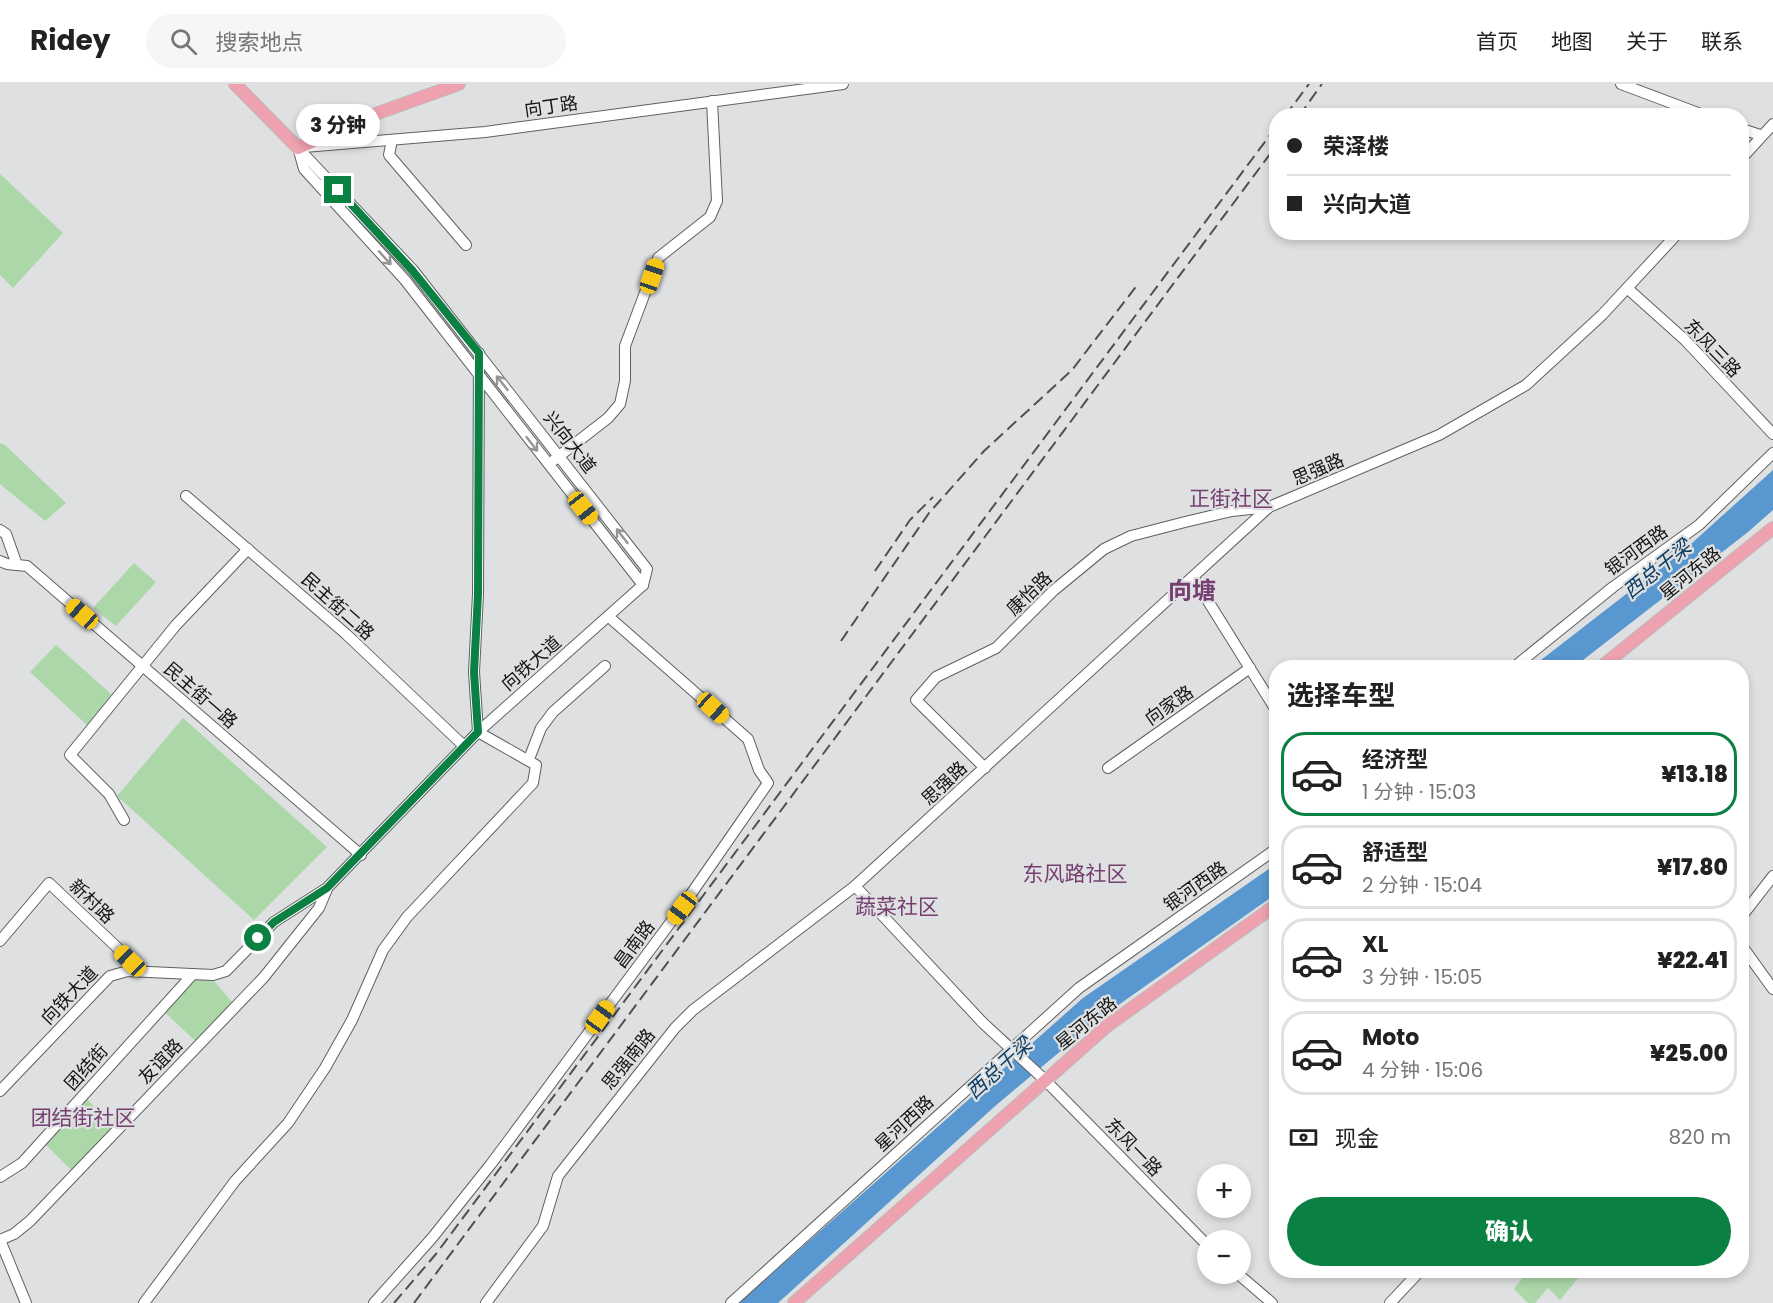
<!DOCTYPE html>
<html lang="zh">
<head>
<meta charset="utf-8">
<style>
	:root { --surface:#fff; --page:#f6f6f6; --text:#222; --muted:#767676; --line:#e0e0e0; --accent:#0b8043 }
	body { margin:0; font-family:Poppins,"Noto Sans SC",sans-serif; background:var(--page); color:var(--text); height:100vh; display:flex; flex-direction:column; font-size:22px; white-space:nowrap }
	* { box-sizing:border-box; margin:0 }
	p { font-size:20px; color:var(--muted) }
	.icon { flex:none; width:33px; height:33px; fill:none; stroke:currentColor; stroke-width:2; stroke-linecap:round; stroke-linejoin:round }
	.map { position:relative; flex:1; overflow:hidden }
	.details { position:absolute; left:1269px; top:576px; width:480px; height:618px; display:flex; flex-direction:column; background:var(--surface); border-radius:24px; box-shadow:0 3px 9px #0003 }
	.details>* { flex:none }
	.hud { position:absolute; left:1269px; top:24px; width:480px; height:132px; border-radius:24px; box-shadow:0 3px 9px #0003; display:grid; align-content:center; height:132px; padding:0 18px; background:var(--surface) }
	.buttons { position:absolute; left:1197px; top:1080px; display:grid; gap:12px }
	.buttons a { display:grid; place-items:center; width:54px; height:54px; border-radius:50%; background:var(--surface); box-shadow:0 3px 9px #0003; font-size:30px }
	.end { position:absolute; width:27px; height:27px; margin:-14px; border:8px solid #0b8043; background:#fff; box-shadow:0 0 0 3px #fff }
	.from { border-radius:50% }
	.bubble { position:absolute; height:42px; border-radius:21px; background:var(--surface); box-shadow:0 3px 9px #0003; font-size:20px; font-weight:800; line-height:42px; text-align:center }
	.car { position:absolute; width:18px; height:36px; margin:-18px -9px; border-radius:8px; box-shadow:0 0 4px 2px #0007; background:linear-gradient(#f5c518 24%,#345 0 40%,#f5c518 0 76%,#345 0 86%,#f5c518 0) }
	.hud b { display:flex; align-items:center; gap:21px; height:57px; font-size:22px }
	.hud b+b { border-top:2px solid var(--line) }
	.hud i { width:15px; height:15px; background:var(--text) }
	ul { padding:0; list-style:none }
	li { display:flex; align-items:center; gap:18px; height:84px; margin:0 12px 9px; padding:0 6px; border:3px solid var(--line); border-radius:24px }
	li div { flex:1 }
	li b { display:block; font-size:22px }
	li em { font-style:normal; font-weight:800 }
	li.active { border-color:var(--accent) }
	li>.icon { width:54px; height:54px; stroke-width:1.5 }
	h2 { padding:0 18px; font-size:27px; line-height:72px }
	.pay { display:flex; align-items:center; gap:15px; height:66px; padding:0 18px; font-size:22px }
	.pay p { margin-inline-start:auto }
	.primary-button { display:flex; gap:12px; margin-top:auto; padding:12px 18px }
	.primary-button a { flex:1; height:69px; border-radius:36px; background:var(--accent); color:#fff; font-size:24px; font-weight:800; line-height:69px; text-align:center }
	header { display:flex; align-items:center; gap:36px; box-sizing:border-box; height:84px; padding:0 30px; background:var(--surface); border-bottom:2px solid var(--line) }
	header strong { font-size:28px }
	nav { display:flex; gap:33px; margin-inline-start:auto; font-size:21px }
	.search { width:420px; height:54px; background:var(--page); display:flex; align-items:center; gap:15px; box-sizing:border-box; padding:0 21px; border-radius:33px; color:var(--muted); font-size:22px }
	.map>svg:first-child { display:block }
	.green { fill:#acd7a9 }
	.water { fill:#5897cf }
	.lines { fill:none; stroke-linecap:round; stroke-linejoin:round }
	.minor-casing { stroke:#5f6060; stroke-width:12 }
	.major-casing { stroke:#bdbdbd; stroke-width:14 }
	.minor { stroke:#fff; stroke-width:10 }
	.major { stroke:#eea1ae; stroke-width:12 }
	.rail { stroke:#505050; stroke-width:2; stroke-dasharray:12 6; stroke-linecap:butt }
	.oneway { stroke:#959595 }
	.route { stroke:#0b8043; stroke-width:8 }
	.labels { text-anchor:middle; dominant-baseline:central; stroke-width:4.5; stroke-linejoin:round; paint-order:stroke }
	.street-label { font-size:18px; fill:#141414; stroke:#dfe0e1 }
	.water-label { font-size:20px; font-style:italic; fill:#0d3d62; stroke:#dfe0e1 }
	.quarter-label { font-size:21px; fill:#754071; stroke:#dfe0e1 }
	.district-label { font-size:24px; font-weight:bold; fill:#754071; stroke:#dfe0e1 }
</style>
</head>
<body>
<header>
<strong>Ridey</strong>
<div class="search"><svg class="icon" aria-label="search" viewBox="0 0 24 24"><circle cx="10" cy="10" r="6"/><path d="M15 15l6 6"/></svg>搜索地点</div>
<nav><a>首页</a><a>地图</a><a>关于</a><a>联系</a></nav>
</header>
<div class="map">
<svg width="1773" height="1219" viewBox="0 0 1773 1219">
	<rect width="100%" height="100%" fill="#dfe0e1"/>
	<g class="green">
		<polygon points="0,90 63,149 13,204 0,191"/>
		<polygon points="0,359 5,361 66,419 45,437 0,400"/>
		<polygon points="134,479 156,498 116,542 93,524"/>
		<polygon points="56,561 111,610 89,643 30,588"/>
		<polygon points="183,634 327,763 254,836 117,712"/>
		<polygon points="195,890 208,890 231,917 243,921 201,962 161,925"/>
		<polygon points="86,1014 114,1044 72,1087 45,1060"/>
		<polygon points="1528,1187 1528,1186 1584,1187 1560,1216 1548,1204 1535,1219 1528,1219 1514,1205"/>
	</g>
	<g class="water">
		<polygon points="1773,386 1773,426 1748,448 1574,583 1532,583 1692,459"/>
		<polygon points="1276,780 1276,810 1100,934 994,1023 778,1219 739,1219 1083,914"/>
	</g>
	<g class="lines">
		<defs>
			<g id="minor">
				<polyline points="1621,0 1706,32"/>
				<polyline points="1742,45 1760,51"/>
				<polyline points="392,56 389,71 466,161"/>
				<polyline points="304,63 485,48 843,0"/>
				<polyline points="298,64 413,186 647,485 643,501"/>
				<polyline points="299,67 304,85 405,196 643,501"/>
				<polyline points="1742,74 1773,40"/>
				<polyline points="1627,204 1685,256 1773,350"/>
				<polyline points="554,376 608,334 620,320 625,297 625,262 658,174 710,133 717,117 712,17"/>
				<polyline points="186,412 346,550 464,662"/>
				<polyline points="0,446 6,450 17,481"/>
				<polyline points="0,477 7,480 27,482 361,771"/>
				<polyline points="1193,493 1276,626"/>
				<polyline points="1513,584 1613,503 1699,441 1773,369"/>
				<polyline points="529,675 541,644 553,628 605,582"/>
				<polyline points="985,684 916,616 936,593 996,564 1053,507 1104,465 1131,452 1185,438 1232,427 1269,423"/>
				<polyline points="1108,684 1250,584"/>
				<polyline points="124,736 109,710 70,671 176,541 248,465"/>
				<polyline points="855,802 983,939 1045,996 1208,1162"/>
				<polyline points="1742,832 1773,792"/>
				<polyline points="0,857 49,799 142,887"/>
				<polyline points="1742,862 1773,905"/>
				<polyline points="0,1007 110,892 128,887 213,891 226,887 274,838 327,804 478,648 643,501"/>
				<polyline points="0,1093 22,1079 193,890"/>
				<polyline points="1238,1190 1272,1219"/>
				<polyline points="26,1219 0,1156 14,1150 30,1137 264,893 319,824 327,805"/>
				<polyline points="144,1219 235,1097 288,1039 325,984 352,936 383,866 407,833 533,699 536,681 478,648 474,588 478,510 479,269"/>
				<polyline points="374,1219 432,1154 491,1080 682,823 768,699 759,686 748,655 609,533"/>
				<polyline points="486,1219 543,1142 558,1092 675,944 693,926 855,802 1269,423 1439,351 1526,301 1602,231 1679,148"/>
				<polyline points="731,1219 1079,904 1276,765"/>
				<polyline points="1390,1219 1421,1186"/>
			</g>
			<g id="major">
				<polyline points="235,0 298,64 367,33 459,0"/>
				<polyline points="1600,584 1773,444"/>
				<polyline points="794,1219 1107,942 1276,821"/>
			</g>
		</defs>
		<use href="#minor" class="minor-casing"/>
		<use href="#major" class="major-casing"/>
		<use href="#minor" class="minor"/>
		<use href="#major" class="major"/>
		<g class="rail">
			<polyline points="1285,32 1309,0"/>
			<polyline points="1299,32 1322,0"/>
			<polyline points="875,487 910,436 933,413"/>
			<polyline points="841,557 929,429 984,367 1072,286 1138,200"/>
			<polyline points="394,1219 436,1170 1276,43"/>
			<polyline points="414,1219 1276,62"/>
		</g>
	</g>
	<defs><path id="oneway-shaft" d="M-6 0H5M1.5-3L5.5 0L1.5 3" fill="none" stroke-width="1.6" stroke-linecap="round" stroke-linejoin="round" transform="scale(1.5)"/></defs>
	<g class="oneway">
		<use href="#oneway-shaft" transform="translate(385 174) rotate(48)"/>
		<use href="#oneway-shaft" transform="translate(502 299) rotate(-128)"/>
		<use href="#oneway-shaft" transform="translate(532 360) rotate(52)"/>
		<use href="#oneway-shaft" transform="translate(622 452) rotate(-128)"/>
	</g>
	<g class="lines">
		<polyline class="route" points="258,854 274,838 327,804 478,648 474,588 478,510 479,269 412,186 338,106"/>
	</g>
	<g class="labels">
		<g class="street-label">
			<text transform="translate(551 22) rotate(-8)">向丁路</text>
			<text transform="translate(1713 264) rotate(46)">东风三路</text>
			<text transform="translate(570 358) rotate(52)">兴向大道</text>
			<text transform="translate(1318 385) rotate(-23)">思强路</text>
			<text transform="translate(1636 466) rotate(-36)">银河西路</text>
			<text transform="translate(1690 489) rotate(-39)">星河东路</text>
			<text transform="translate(1029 509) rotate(-44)">康怡路</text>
			<text transform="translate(338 522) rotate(42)">民主街二路</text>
			<text transform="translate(531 579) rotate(-41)">向铁大道</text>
			<text transform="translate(201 611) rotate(41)">民主街一路</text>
			<text transform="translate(1169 621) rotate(-35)">向家路</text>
			<text transform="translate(944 699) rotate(-43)">思强路</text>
			<text transform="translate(1195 802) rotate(-35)">银河西路</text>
			<text transform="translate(92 817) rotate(44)">新村路</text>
			<text transform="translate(634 860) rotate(-53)">昌南路</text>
			<text transform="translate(69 911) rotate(-46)">向铁大道</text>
			<text transform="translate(1086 939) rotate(-39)">星河东路</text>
			<text transform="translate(628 975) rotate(-51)">思强南路</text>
			<text transform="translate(160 977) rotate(-46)">友谊路</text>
			<text transform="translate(86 983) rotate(-48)">团结街</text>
			<text transform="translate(904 1039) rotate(-43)">星河西路</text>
			<text transform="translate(1134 1063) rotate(46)">东风一路</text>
		</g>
		<g class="water-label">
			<text transform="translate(1657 485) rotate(-39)">西总干梁</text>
			<text transform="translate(999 984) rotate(-42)">西总干梁</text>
		</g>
		<g class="quarter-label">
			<text x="1231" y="414">正街社区</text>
			<text x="1075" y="789">东风路社区</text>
			<text x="897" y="822">蔬菜社区</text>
			<text x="83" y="1033">团结街社区</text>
		</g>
		<g class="district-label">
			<text x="1192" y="506">向塘</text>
		</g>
	</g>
</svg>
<div class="buttons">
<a>+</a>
<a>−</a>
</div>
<i class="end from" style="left:258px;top:854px"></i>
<i class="end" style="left:338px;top:106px"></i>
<div class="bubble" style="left:296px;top:20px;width:84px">3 分钟</div>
<i class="car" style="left:652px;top:192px;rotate:19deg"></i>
<i class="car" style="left:583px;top:424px;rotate:142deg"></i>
<i class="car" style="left:82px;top:530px;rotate:311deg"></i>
<i class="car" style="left:713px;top:624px;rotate:132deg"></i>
<i class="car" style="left:682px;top:824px;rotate:217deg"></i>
<i class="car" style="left:130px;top:877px;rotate:314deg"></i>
<i class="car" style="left:600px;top:933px;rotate:36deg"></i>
<div class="hud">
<b><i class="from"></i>荣泽楼</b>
<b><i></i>兴向大道</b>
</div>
<section class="details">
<h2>选择车型</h2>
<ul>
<li class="active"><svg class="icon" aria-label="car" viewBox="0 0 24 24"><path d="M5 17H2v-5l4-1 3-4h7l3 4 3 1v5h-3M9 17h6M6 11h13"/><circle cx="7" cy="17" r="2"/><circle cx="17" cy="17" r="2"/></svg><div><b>经济型</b><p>1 分钟 · 15:03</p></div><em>¥13.18</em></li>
<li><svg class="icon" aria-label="car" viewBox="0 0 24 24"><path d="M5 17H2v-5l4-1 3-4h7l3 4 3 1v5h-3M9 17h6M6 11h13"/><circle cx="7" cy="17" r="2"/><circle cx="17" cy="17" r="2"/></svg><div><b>舒适型</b><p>2 分钟 · 15:04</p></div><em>¥17.80</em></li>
<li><svg class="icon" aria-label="car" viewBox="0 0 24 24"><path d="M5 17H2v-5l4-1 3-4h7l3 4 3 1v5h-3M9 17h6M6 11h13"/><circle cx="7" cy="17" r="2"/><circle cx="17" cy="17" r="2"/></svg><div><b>XL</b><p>3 分钟 · 15:05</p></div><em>¥22.41</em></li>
<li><svg class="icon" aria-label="car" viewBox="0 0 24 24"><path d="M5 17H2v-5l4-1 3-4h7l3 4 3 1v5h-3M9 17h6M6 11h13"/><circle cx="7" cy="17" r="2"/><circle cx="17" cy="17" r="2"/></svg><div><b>Moto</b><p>4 分钟 · 15:06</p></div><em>¥25.00</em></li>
</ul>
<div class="pay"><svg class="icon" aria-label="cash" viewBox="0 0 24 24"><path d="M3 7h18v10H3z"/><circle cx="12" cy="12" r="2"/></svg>现金<p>820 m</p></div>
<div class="primary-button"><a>确认</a></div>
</section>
</div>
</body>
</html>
